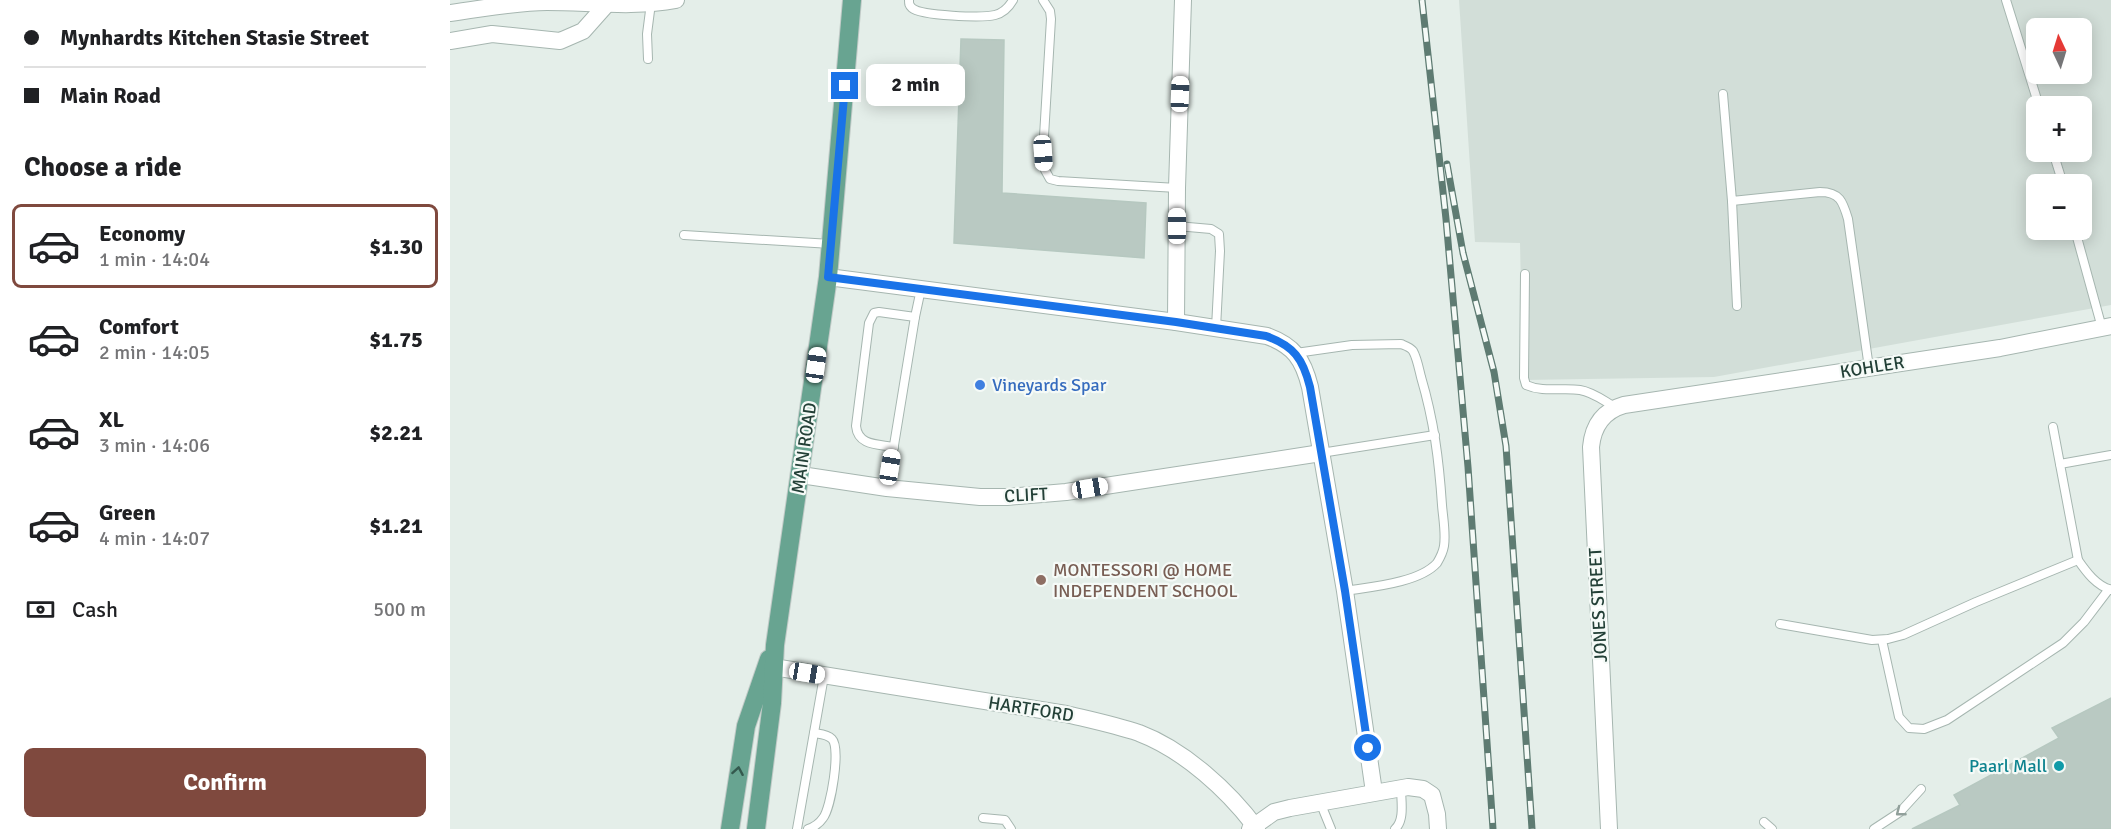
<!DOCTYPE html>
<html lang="en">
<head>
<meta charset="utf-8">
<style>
	:root { --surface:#fff; --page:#f6f6f6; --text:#202124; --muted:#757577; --line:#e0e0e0; --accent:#7f493e }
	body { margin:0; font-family:Signika,sans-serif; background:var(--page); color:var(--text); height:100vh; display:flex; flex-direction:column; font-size:22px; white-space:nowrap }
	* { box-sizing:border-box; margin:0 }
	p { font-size:20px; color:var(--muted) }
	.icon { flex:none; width:33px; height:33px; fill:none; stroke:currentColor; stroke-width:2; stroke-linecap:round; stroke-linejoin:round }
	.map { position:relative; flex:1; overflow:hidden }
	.side { display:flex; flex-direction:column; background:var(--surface); width:450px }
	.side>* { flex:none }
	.hud { display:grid; align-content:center; height:132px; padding:0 24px; background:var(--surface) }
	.needle { width:39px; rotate:356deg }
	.tools { position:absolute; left:1576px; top:18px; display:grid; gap:12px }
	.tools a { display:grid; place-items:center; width:66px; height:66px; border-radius:9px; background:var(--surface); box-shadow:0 3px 15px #0003; font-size:30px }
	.end { position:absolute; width:27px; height:27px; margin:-14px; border:8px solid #1a73e8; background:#fff; box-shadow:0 0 0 3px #fff }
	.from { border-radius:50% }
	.bubble { position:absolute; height:42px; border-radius:9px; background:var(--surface); box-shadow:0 3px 15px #0003; font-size:20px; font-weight:700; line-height:42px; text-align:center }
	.car { position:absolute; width:18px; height:36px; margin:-18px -9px; border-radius:8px; box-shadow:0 0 4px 2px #0007; background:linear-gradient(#fff 24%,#345 0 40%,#fff 0 76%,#345 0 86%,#fff 0) }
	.hud b { display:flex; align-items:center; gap:21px; height:57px; font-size:22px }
	.hud b+b { border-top:2px solid var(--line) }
	.hud i { width:15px; height:15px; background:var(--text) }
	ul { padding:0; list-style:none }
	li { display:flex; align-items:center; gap:18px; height:84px; margin:0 12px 9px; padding:0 12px; border:3px solid transparent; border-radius:9px }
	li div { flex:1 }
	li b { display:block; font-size:22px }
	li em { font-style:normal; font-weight:700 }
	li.current { border-color:var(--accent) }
	li>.icon { width:54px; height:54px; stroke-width:1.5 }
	h2 { padding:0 24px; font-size:27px; line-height:72px }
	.pay { display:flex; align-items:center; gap:15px; height:66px; padding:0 24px; font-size:22px }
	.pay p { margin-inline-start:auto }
	.cta { display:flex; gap:12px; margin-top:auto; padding:12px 24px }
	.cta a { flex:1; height:69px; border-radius:9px; background:var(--accent); color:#fff; font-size:24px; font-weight:700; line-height:69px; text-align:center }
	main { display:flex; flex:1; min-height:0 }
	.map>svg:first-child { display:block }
	.built { fill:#d2ded8; fill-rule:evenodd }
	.building { fill:#b9c9c2; stroke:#b6c8c0; stroke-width:1.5 }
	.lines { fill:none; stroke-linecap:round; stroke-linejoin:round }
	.service-casing { stroke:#a6b6b0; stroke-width:10 }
	.minor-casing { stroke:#a6b6b0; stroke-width:18 }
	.primary-casing { stroke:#c1cac7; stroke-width:20 }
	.service { stroke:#fff; stroke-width:8 }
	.minor { stroke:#fff; stroke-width:16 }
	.primary { stroke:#68a491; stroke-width:18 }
	.rail-casing { stroke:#5e7b72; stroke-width:7 }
	.rail { stroke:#f5faf7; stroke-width:4.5; stroke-dasharray:14; stroke-linecap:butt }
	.oneway { stroke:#34594e }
	.oneway2 { stroke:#91a09b }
	.route { stroke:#1a73e8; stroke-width:8 }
	.shop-dot { fill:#3f7fe0; stroke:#f5faf7; stroke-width:2 }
	.education-dot { fill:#8d6e63; stroke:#f5faf7; stroke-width:2 }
	.culture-dot { fill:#0f9aa8; stroke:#f5faf7; stroke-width:2 }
	.labels { text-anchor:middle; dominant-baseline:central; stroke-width:4.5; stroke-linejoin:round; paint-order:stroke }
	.street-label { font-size:18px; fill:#234037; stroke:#f5faf7 }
	.shop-label { font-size:18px; fill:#366cbe; stroke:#f5faf7; text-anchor:start }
	.education-label { font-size:18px; fill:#785e54; stroke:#f5faf7; text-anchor:start }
	.culture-label { font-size:18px; fill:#0d838f; stroke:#f5faf7; text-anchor:end }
</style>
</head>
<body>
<main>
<section class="side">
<div class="hud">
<b><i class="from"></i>Mynhardts Kitchen Stasie Street</b>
<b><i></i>Main Road</b>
</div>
<h2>Choose a ride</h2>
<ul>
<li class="current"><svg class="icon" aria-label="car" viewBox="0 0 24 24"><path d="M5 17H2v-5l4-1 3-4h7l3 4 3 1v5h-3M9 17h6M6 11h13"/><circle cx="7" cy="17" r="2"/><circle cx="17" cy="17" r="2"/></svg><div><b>Economy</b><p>1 min · 14:04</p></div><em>$1.30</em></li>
<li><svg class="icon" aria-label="car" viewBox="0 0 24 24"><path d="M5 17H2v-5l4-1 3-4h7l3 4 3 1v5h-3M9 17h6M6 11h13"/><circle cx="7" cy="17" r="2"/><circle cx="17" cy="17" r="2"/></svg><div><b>Comfort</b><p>2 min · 14:05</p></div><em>$1.75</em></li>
<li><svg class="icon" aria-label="car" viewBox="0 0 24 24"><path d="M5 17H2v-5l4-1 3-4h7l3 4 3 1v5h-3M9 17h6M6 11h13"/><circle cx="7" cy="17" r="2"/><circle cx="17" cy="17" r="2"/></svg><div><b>XL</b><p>3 min · 14:06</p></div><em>$2.21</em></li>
<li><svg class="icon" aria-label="car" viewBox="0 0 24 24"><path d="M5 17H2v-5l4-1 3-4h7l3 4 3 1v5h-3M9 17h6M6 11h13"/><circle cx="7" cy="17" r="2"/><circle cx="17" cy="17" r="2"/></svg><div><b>Green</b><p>4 min · 14:07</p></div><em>$1.21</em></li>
</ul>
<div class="pay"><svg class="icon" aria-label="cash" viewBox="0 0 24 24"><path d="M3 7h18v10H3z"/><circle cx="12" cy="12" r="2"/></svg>Cash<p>500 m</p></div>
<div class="cta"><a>Confirm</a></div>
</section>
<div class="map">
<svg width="1661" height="829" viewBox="0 0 1661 829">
	<rect width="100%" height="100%" fill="#e4eee9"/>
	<path class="built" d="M 1009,0 L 1661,0 L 1661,305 L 1264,377 L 1073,380 L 1070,243 L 1025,242 ZM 1587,28 L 1632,28 L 1632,74 L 1587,74 ZM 1587,106 L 1632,106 L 1632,152 L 1587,152 ZM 1587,184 L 1632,184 L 1632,230 L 1587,230 Z"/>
	<g class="building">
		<polygon points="511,39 554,40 552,193 696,203 694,258 504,243"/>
		<polygon points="1661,698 1661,829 1462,829 1510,805 1504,795 1609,738 1602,728"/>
	</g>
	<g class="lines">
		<defs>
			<g id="service">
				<path d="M 459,0 C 459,4 459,5 462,8 C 471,16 533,18 545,15 C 553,13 559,7 563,0"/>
				<polyline points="593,0 600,11 601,19 593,153 595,170 600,179 608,181 727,188"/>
				<polyline points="1556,0 1589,106"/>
				<polyline points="198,59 197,34 201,3"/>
				<path d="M 1273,94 L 1282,201 L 1370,192 C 1390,192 1393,202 1398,219 L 1419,368"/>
				<polyline points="1603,152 1613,184"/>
				<polyline points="1282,201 1287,306"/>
				<polyline points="727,226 761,229 769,234 770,251 766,328"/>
				<polyline points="1625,230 1652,328"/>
				<polyline points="234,235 381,244"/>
				<path d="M 1075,274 L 1074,378 L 1076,385 C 1094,393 1112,387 1130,390 C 1143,392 1154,401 1165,407"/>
				<path d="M 846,353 L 902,345 L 951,344 C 956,346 960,347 963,351 C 967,358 969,369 971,377 C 984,421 989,460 992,505 C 993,518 996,533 994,546 C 993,552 990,558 987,563 C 969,583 920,587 895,591"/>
				<path d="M 1603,427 L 1628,560 C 1637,573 1646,585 1661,590"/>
				<path d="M 444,447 C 428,444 408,446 406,426 L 419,323 L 424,313 L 429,312 L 465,317 L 471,289"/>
				<polyline points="871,453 985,435"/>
				<polyline points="1610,464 1661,455"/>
				<polyline points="437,488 465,317"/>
				<polyline points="1330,624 1422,640 1438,639 1453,635 1526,602 1628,560"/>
				<polyline points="1432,640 1449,717 1459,728 1474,729 1497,720 1613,643 1634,622 1659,589"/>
				<polyline points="870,802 881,829"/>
				<polyline points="533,818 555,820 561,829"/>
				<polyline points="1314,822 1322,829"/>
				<polyline points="347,829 374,676"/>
				<path d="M 358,829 C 364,827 369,824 373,818 C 381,808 391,748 382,739 C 377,734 370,734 364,733"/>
				<path d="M 945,829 C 955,820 951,801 951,788"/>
				<polyline points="1424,829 1450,812 1471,789"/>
			</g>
			<g id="minor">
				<path d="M 0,13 C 32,9 64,2 97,2 C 140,2 183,8 226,0"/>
				<polyline points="0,41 42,34 110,41 133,31 157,4"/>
				<path d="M 378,277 L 726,322 L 817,336 C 844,346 853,359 860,387 L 895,591 L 924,792"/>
				<polyline points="726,322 727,188 733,0"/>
				<polyline points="351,475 437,488 530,497 557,497 616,492 871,453"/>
				<path d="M 317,666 L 616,714 C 641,720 665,725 689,733 C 734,750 779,791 807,829"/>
				<polyline points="800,829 824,812 840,808 958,787 973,789 982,795 987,814 988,829"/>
				<path d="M 1159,829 L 1141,447 C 1143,426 1153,411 1174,405 L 1550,348 L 1661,326"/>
			</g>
			<g id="primary">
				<polyline points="280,829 296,726 319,659"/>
				<polyline points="306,829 322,703 325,645 378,277 402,0"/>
			</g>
		</defs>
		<use href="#service" class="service-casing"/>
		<use href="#minor" class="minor-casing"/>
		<use href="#primary" class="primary-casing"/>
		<use href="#service" class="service"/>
		<use href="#minor" class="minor"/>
		<use href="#primary" class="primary"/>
		<defs>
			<g id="rail">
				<polyline points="972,0 996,219 1018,467 1043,829"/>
				<polyline points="997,164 1013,253 1044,372 1056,446 1082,829"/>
			</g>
		</defs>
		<use href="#rail" class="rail-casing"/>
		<use href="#rail" class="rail"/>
	</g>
	<defs><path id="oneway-chevron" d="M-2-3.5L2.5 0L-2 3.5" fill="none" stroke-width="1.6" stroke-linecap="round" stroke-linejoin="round" transform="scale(1.5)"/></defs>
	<use class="oneway" href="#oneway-chevron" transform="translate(288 771) rotate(-80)"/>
	<use class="oneway2" href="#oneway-chevron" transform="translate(1450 812) rotate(142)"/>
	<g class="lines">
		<path class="route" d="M 395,86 L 378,277 L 726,322 L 816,336 C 844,346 853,359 860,387 L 895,591 L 918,748"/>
	</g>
	<circle class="shop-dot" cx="530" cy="385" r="6"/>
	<circle class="education-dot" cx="591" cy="580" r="6"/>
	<circle class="culture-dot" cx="1609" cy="766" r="6"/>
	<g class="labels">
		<g class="street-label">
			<text transform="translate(1422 367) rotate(-9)">KOHLER</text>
			<text transform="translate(354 448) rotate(-82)">MAIN ROAD</text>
			<text transform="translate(576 495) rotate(-3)">CLIFT</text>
			<text transform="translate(1148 605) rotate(-93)">JONES STREET</text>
			<text transform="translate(581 709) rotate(9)">HARTFORD</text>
		</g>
		<g class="shop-label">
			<text x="542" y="385">Vineyards Spar</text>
		</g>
		<g class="education-label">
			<text x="603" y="570">MONTESSORI @ HOME<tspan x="603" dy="21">INDEPENDENT SCHOOL</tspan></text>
		</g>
		<g class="culture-label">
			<text x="1597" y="766">Paarl Mall</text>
		</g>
	</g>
</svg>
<div class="tools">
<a><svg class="needle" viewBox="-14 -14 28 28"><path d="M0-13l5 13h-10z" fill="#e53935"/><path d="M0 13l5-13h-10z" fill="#757577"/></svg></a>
<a>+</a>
<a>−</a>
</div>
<i class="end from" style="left:918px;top:748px"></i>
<i class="end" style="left:395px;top:86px"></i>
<div class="bubble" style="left:416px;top:64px;width:99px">2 min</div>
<i class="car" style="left:730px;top:94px;rotate:2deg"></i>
<i class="car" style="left:593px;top:153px;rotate:176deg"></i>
<i class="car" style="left:727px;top:226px;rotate:0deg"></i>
<i class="car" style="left:366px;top:365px;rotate:8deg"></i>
<i class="car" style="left:440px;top:467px;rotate:9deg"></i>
<i class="car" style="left:640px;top:488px;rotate:81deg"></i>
<i class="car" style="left:357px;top:673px;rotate:99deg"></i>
</div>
</main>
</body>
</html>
